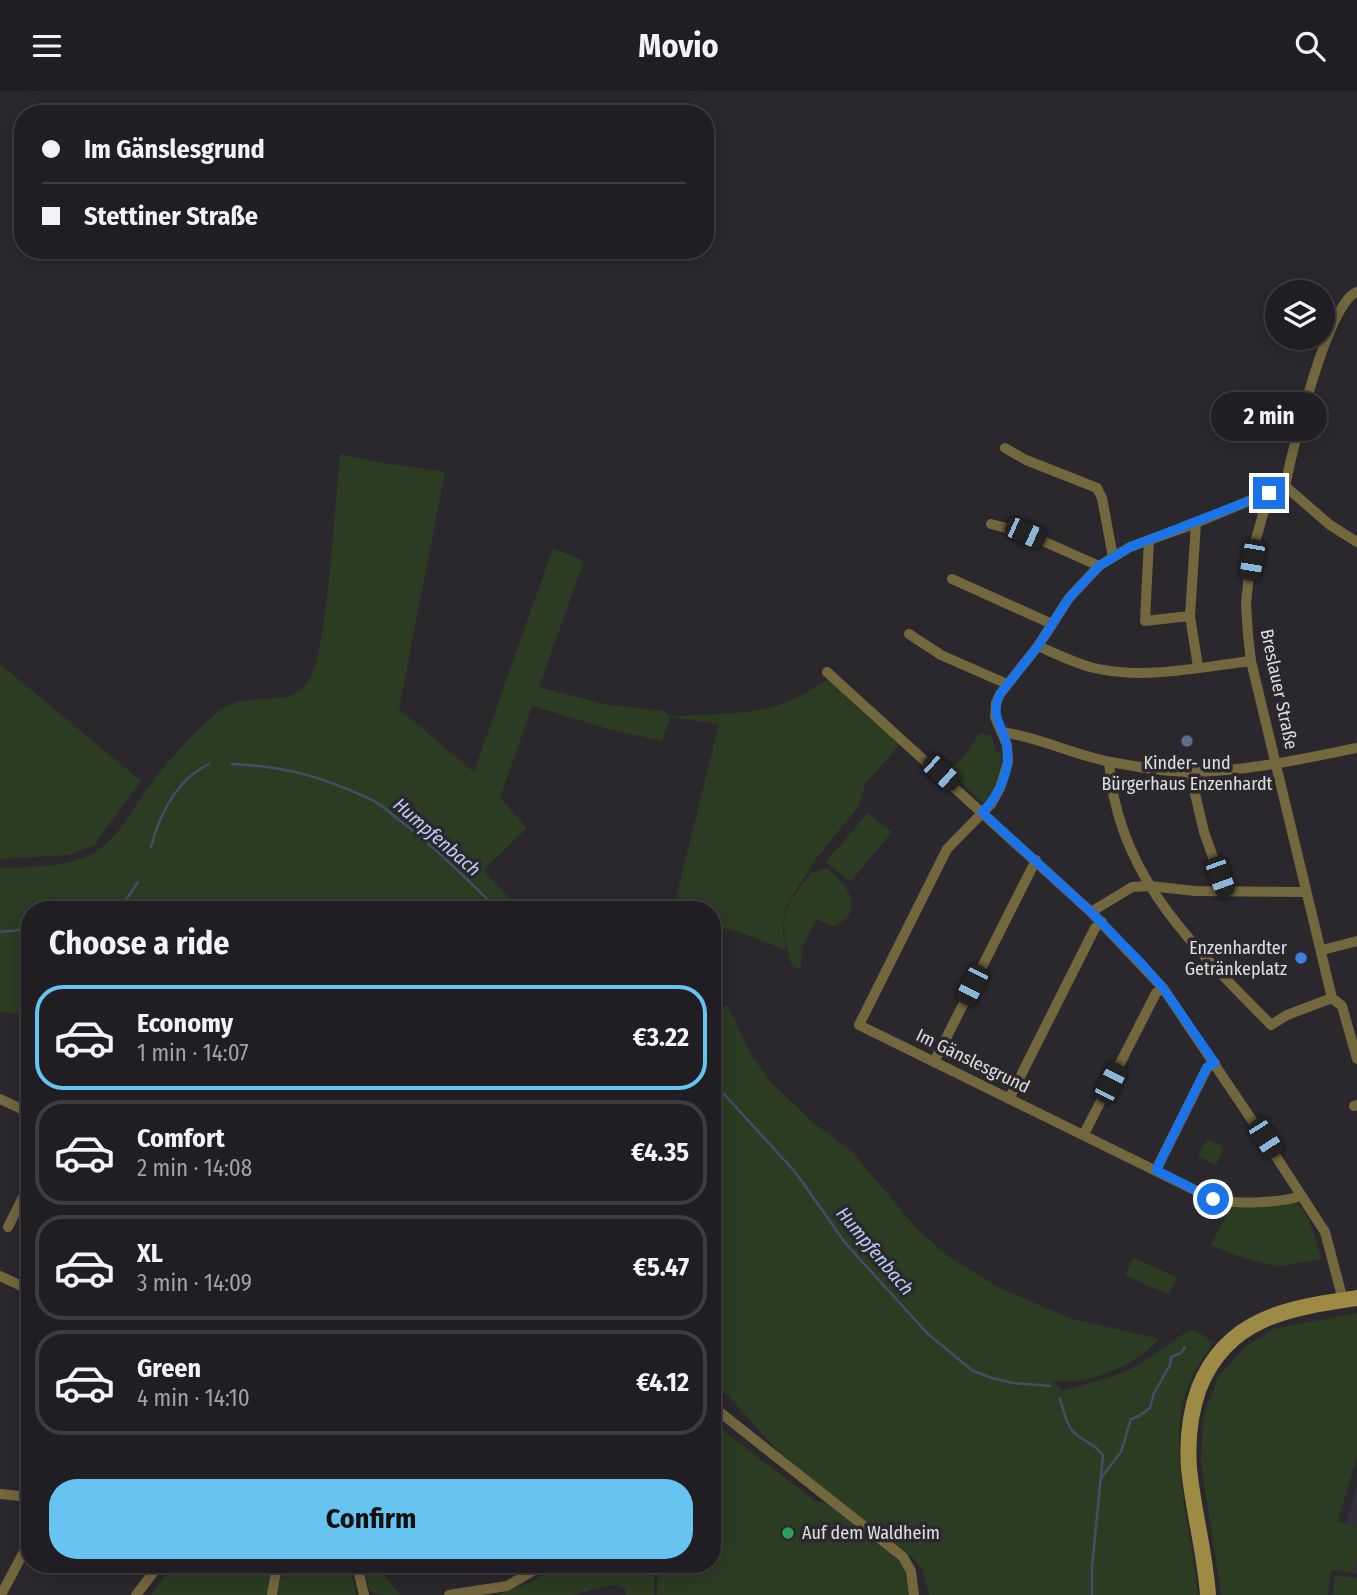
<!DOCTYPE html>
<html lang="en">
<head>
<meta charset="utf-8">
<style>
	:root { --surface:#201e22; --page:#28272a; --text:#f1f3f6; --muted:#a2a2a5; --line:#3d3c40; --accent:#67c4f0 }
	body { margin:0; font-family:"Fira Sans Condensed",sans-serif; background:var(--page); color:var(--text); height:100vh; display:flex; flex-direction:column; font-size:26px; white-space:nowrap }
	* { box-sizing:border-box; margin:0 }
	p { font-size:23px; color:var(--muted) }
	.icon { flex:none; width:38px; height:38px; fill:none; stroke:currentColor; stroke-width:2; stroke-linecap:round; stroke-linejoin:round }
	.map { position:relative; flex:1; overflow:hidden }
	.side { position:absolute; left:21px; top:810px; width:700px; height:672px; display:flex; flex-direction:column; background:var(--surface); border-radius:28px; box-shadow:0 4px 18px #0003,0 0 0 2px var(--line) }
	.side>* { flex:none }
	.guide { position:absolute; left:14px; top:14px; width:700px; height:154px; border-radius:28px; box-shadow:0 4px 18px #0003,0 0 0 2px var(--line); display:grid; align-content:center; height:154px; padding:0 28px; background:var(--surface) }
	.tools { position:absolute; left:1265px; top:189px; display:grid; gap:14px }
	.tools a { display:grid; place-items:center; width:70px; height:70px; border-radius:50%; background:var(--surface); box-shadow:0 4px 18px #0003,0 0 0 2px var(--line); font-size:35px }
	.end { position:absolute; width:32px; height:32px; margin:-16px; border:9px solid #1a73e8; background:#fff; box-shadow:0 0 0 4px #fff }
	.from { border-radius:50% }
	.bubble { position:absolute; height:49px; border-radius:24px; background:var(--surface); box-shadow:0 4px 18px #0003,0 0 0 2px var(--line); font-size:23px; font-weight:700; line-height:49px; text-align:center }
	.car { position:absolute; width:21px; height:42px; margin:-21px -10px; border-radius:9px; box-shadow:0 0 5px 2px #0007; background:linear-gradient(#222 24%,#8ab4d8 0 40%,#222 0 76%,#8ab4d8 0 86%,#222 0) }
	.guide b { display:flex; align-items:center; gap:24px; height:66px; font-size:26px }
	.guide b+b { border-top:2px solid var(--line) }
	.guide i { width:18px; height:18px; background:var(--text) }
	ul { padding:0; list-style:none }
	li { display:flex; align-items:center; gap:21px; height:105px; margin:0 14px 10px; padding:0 14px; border:4px solid var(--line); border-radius:28px }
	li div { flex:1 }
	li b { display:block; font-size:26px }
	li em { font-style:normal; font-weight:700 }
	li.selected { border-color:var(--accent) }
	li>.icon { width:63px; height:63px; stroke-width:1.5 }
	h2 { padding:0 28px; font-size:32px; line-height:84px }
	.button { display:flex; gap:14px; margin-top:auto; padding:14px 28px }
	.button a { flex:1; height:80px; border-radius:28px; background:var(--accent); color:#111; font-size:28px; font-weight:700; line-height:80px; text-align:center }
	header { display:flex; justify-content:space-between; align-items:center; height:91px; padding:0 28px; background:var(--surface); font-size:32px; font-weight:700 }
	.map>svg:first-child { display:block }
	.built { fill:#342f3a }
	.green { fill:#2b3c23 }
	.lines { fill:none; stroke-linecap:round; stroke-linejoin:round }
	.stream { stroke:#444d67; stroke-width:2.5 }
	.street { stroke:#73673e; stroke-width:10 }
	.secondary { stroke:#9d8a45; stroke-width:16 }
	.route { stroke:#1a73e8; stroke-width:9 }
	.service-dot { fill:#5c6f8a; stroke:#2a282d; stroke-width:2.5 }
	.shop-dot { fill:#3f7fe0; stroke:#2a282d; stroke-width:2.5 }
	.leisure-dot { fill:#2e9e5b; stroke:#2a282d; stroke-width:2.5 }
	.labels { text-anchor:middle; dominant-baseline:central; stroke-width:7; stroke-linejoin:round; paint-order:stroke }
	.street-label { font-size:18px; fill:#e0dfe2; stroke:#2a282d }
	.poi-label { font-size:18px; fill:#e0dfe2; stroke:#2a282d }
	.water-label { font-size:19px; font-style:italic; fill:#b8cff8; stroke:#2a282d }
</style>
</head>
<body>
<header><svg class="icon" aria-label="menu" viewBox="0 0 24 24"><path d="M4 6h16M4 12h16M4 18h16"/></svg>Movio<svg class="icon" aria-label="search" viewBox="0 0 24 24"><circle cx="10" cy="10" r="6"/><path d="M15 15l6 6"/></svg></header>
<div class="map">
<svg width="1357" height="1504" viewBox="0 0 1357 1504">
	<rect width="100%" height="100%" fill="#2a282d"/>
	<polygon class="built" points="1357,1395 1357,1483 1332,1479"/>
	<g class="green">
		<path d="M 340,363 L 382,372 L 445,381 L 399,618 L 474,681 L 553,457 L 584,470 L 539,596 L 609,614 L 665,620 L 670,625 C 703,624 737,624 769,617 C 790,612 810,599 829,588 L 901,652 L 865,693 L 859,715 L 815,769 L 785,818 L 783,840 L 786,859 L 739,841 L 712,835 L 712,819 L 673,819 L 719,633 L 670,626 L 662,650 L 609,638 L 532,615 L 500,707 L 527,737 L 483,779 L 521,819 L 294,819 L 276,811 L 262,819 L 30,819 L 30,924 L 0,921 L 0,777 C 31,776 65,777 93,762 C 119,749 133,715 150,693 C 170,668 194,641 219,620 C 250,595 294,625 312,583 C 320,564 322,541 325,521 C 332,469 335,415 340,363 Z"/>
		<polygon points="0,573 141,690 94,754 69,764 0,768"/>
		<path d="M 979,643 L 991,644 L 996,661 L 1001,661 C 1003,678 995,699 984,713 L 948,679 L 963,667 Z"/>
		<polygon points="868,722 892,741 850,791 826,771"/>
		<path d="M 827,777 C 838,787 861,807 848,825 C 845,829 838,833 834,836 L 816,828 L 802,856 L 801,879 L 792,875 C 787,859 781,837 786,820 C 791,807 803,793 811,782 Z"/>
		<path d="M 712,915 L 728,915 L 751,964 L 772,992 L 812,1031 L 850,1058 L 916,1137 L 949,1166 L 1000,1197 L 1069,1227 L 1159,1248 C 1136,1274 1087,1296 1052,1289 L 1062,1300 L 1109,1287 L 1135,1276 L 1188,1240 L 1197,1240 L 1213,1252 C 1198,1273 1183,1299 1180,1326 C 1174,1383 1192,1446 1198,1504 L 929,1504 L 922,1478 L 912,1466 L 816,1395 L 773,1355 L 729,1305 L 712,1297 Z"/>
		<polygon points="1207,1048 1220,1054 1223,1059 1216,1074 1198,1065"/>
		<path d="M 1293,1111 C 1309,1116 1317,1153 1321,1168 L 1277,1176 L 1231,1163 L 1211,1154 L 1231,1115 Z"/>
		<polygon points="1133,1167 1177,1186 1169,1204 1125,1184"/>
		<polygon points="1357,1222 1357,1366 1338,1430 1357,1436 1357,1466 1353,1481 1331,1479 1328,1504 1221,1504 1201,1371 1203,1326 1218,1286 1245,1256 1273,1238"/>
		<polygon points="712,1331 815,1410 826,1412 903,1473 908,1483 910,1504 657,1504 658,1478 653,1474 712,1474"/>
		<polygon points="172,1474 271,1474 267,1504 151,1504"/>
		<polygon points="282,1474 347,1474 352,1485 356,1504 278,1504"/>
		<path d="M 363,1474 L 376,1474 L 400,1504 C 368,1504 370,1504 363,1474 Z"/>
		<polygon points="553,1474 649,1474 654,1477 654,1504 626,1504 626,1499 617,1493 571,1504 497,1504 535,1489"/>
		<polygon points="1335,1484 1357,1487 1357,1504 1333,1504"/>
	</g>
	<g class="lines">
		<g class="stream">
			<path d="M 232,673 C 286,675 323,686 372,709 C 381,713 390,722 398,728 C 434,755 466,787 498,819"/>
			<path d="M 151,756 C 160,722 176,689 209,673"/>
			<polyline points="115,819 122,815 138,791"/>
			<polyline points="0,841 30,838"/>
			<polyline points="712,990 796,1082 846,1153 928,1243 973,1280 992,1287 1013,1292 1050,1295"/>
			<path d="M 1060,1308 C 1064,1320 1066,1336 1077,1344 C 1087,1352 1095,1353 1103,1364 L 1092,1476 L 1092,1504"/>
			<polyline points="1101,1387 1121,1361 1131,1328 1139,1325 1150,1317 1154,1302 1170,1274 1171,1266 1181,1262 1185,1256"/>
		</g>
		<g class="street">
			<polyline points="1005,357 1026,369 1097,397 1102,407 1113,466"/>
			<path d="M 1285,395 C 1292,362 1327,211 1357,201"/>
			<polyline points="1269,402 1254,455 1249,484 1246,512 1248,544 1251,570 1332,907 1342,915 1357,968"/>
			<polyline points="991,433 1025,442 1099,475"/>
			<polyline points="1149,449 1145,530 1190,525 1198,576"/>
			<polyline points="952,488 1052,533"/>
			<polyline points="1190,525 1196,432"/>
			<polyline points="909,543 941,564 1007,593"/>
			<path d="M 1038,555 C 1056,563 1074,572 1094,577 C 1145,589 1200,576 1251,570"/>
			<polyline points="827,581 1091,821 1163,897 1264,1047 1325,1141 1343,1209"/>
			<path d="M 1002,641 C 1039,646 1074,664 1111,671 C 1137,676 1165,681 1192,681 C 1248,680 1302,668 1357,657"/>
			<path d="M 1109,671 C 1117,786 1195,856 1271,934 L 1287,924 L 1332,907"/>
			<polyline points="1190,681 1204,741 1225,800"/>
			<polyline points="1091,821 1132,796 1150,795 1195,800 1305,801"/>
			<polyline points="1322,859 1357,850"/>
			<polyline points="934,971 1036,769"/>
			<polyline points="0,1008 30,1022"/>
			<polyline points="1009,1008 1095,837 1102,831"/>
			<polyline points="1354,1015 1357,1014"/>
			<polyline points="1084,1043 1156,902 1163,897"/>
			<polyline points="1156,1079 1207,977 1215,972"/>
			<path d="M 1302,1105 C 1277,1112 1237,1114 1213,1108 L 859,934 L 947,758 L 991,713 L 1000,697 L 1008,671 L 1007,654 L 995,626 L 996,612 L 1000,603 L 1038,555 L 1069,507 L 1099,475 L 1130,456 L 1191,434 L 1285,395 L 1330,434 L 1357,451"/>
			<polyline points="8,1136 30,1092"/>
			<polyline points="0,1185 30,1199"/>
			<polyline points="712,1315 903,1466 911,1480 914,1504"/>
			<polyline points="0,1403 30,1406"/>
			<polyline points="357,1474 364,1504"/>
			<polyline points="1,1504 30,1449"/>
			<polyline points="136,1504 159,1474"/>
			<polyline points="272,1504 277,1474"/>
			<polyline points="449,1504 507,1495 543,1474"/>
		</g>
		<path class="secondary" d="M 1208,1504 C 1205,1461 1193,1419 1189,1377 C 1187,1350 1190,1322 1199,1297 C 1227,1226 1289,1217 1357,1207"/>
	</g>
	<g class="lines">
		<path class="route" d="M 1213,1108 L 1156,1079 L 1207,976 L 1215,972 L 1163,897 L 1142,873 L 1091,821 L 982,721 C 999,705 1011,679 1007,656 C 1004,633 989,628 1000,603 L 1038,555 L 1069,507 L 1099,475 L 1130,456 L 1269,402"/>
	</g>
	<circle class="service-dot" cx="1187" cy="650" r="7"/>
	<circle class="shop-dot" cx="1301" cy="867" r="7"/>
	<circle class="leisure-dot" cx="788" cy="1442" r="7"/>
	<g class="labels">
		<g class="street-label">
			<text transform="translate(1279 598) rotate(78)">Breslauer Straße</text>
			<text transform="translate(973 970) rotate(26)">Im Gänslesgrund</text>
		</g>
		<g class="poi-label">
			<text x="1187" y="672">Kinder- und<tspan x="1187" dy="21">Bürgerhaus Enzenhardt</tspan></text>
			<text x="1287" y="857" text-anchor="end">Enzenhardter<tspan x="1287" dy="21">Getränkeplatz</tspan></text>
			<text x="802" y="1442" text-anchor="start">Auf dem Waldheim</text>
		</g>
		<g class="water-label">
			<text transform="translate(437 746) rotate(41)">Humpfenbach</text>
			<text transform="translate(875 1160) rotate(50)">Humpfenbach</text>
		</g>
	</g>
</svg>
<div class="tools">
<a><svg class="icon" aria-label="layers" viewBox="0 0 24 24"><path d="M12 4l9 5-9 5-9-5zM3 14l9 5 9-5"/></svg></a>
</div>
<i class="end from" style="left:1213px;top:1108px"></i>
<i class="end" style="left:1269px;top:402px"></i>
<div class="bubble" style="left:1211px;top:301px;width:116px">2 min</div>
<i class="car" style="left:1025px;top:442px;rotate:114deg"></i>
<i class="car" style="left:1252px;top:469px;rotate:190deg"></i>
<i class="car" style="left:941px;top:682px;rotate:132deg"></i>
<i class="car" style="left:1220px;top:786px;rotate:160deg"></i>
<i class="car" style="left:972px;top:894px;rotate:207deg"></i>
<i class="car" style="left:1110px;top:992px;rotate:27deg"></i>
<i class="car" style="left:1265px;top:1047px;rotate:147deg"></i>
<div class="guide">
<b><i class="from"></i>Im Gänslesgrund</b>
<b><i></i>Stettiner Straße</b>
</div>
<section class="side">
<h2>Choose a ride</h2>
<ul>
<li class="selected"><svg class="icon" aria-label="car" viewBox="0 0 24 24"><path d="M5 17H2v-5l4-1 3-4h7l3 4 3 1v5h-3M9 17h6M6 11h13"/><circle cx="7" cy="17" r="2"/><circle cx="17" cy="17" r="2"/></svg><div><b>Economy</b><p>1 min · 14:07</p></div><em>€3.22</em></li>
<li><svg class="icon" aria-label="car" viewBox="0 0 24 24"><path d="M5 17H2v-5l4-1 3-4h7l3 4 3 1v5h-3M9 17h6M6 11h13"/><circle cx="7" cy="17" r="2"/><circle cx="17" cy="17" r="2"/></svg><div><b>Comfort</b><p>2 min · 14:08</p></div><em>€4.35</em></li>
<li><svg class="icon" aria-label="car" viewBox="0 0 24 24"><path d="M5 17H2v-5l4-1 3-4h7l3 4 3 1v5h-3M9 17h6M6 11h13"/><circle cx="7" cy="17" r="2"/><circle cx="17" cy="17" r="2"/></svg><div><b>XL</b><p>3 min · 14:09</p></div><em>€5.47</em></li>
<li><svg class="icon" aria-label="car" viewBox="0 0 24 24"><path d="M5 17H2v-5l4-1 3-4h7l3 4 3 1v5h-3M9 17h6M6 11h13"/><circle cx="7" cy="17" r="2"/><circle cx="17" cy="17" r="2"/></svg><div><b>Green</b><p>4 min · 14:10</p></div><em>€4.12</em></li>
</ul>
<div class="button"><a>Confirm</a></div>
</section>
</div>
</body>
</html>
